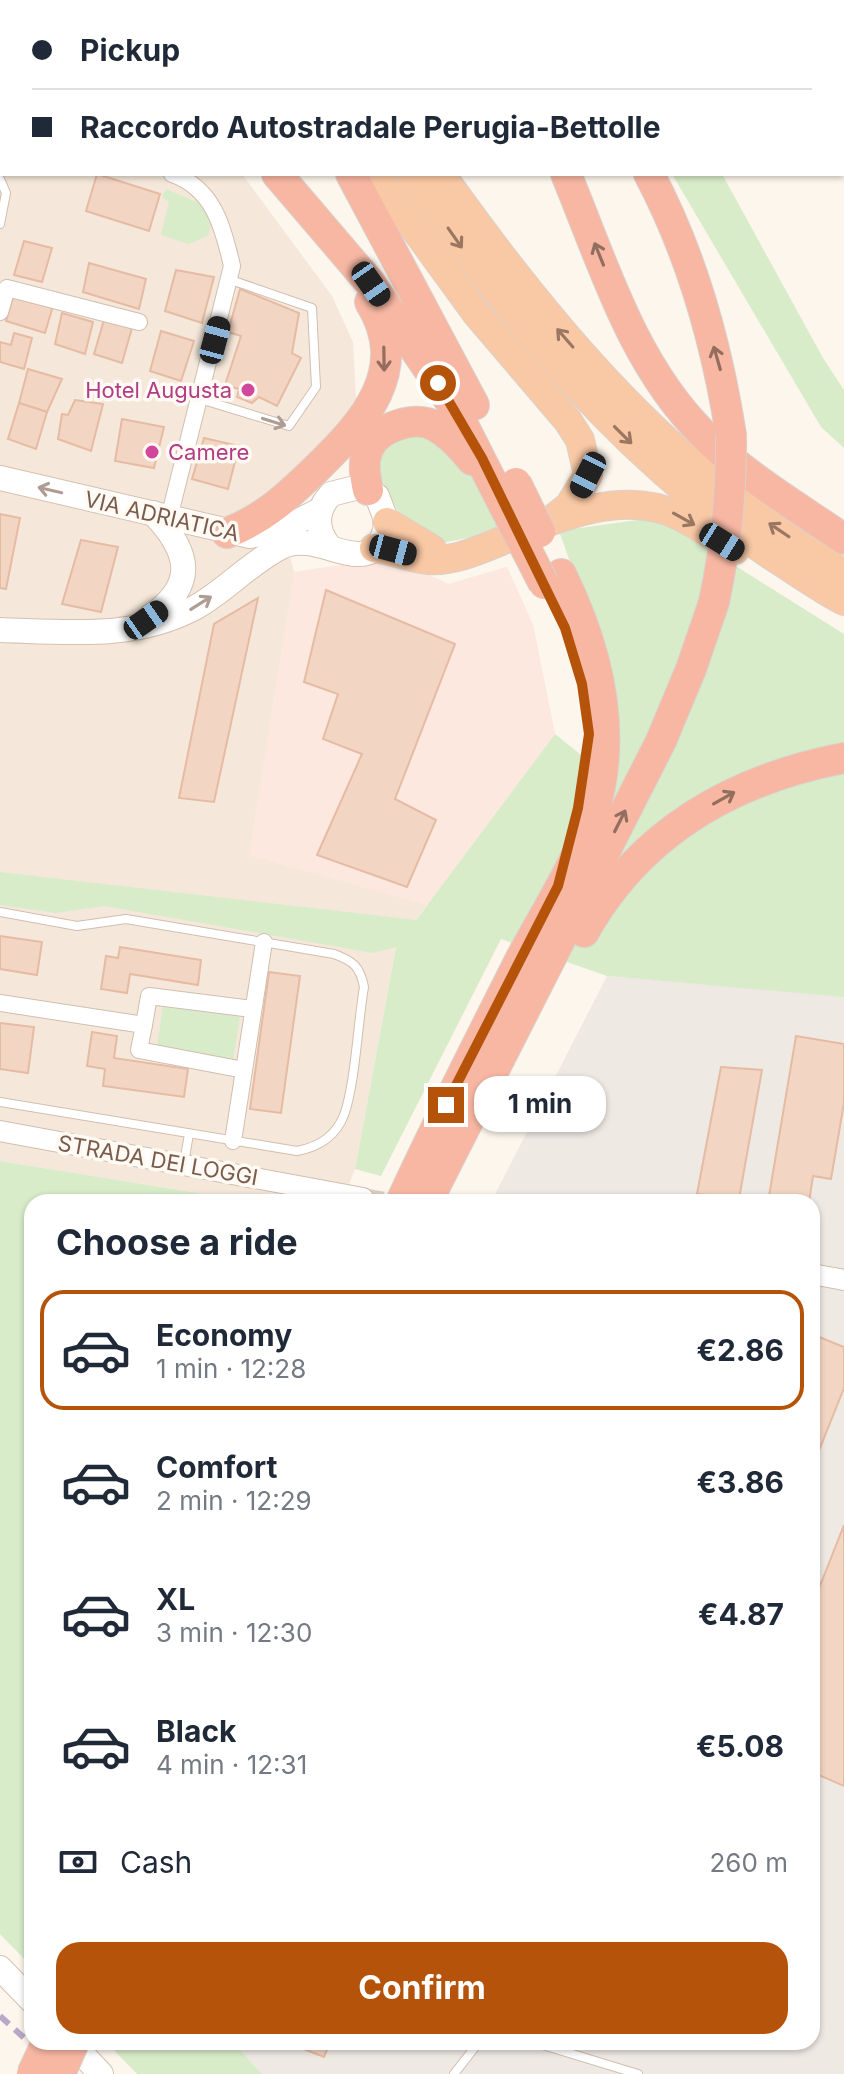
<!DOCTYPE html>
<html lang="en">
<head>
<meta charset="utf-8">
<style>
	:root { --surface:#fff; --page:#f2f2f3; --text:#1f2937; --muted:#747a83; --line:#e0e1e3; --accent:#b45309 }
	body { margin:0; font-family:Inter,sans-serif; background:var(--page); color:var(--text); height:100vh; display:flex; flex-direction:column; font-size:30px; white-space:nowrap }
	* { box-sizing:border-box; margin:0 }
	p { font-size:26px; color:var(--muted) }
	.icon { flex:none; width:44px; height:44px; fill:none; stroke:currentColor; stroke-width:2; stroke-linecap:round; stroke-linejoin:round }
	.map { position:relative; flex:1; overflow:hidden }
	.drawer { position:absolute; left:24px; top:1194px; width:796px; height:856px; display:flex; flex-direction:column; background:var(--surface); border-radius:24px; box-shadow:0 2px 6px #0004 }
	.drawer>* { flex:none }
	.top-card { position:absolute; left:0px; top:0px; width:844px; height:176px; box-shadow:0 2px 6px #0004; display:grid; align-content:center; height:176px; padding:0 32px; background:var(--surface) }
	.end { position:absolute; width:36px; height:36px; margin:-18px; border:10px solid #b45309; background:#fff; box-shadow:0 0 0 4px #fff }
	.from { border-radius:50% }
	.bubble { position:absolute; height:56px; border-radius:24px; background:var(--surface); box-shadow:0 2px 6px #0004; font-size:26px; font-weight:700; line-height:56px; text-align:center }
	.car { position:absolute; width:24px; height:48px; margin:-24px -12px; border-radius:10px; box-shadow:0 0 6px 2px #0007; background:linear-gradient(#222 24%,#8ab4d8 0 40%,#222 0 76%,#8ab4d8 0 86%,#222 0) }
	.top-card b { display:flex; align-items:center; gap:28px; height:76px; font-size:30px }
	.top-card b+b { border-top:2px solid var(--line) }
	.top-card i { width:20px; height:20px; background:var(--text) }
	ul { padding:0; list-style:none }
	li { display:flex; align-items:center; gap:24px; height:120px; margin:0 16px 12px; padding:0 16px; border:4px solid transparent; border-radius:24px }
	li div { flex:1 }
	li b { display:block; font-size:30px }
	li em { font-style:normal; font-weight:700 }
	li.selected { border-color:var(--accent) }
	li>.icon { width:72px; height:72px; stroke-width:1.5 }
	h2 { padding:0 32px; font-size:36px; line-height:96px }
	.pay { display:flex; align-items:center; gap:20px; height:88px; padding:0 32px; font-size:30px }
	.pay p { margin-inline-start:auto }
	.button { display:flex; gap:16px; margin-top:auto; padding:16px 32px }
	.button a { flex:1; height:92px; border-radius:24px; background:var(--accent); color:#fff; font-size:32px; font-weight:700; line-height:92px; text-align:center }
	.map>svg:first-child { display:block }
	.residential { fill:#f5e8da }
	.commercial { fill:#fde8e0 }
	.industrial { fill:#efe9e4 }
	.green { fill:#d8ecc9 }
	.building { fill:#f3d5c3; stroke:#e6bba3; stroke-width:2 }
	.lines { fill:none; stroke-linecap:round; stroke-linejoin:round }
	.tertiary-tunnel { stroke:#dcd0c4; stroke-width:20; stroke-dasharray:20 10; stroke-linecap:butt }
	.service-casing { stroke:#d1beb0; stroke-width:10 }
	.minor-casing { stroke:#d1beb0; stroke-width:18 }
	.tertiary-casing { stroke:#d1beb0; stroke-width:22 }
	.secondary-casing { stroke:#d6c0b0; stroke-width:26 }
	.trunk-casing { stroke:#dad1cd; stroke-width:30 }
	.motorway-casing { stroke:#dad1cd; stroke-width:32 }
	.service { stroke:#fff; stroke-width:8 }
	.minor { stroke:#fff; stroke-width:16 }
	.tertiary { stroke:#fff; stroke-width:20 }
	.secondary { stroke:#fff; stroke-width:24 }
	.trunk { stroke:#f9c8a4; stroke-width:28 }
	.motorway { stroke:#f7b7a3; stroke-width:30 }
	.rail { stroke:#b9a8c9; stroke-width:6; stroke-dasharray:12 8; stroke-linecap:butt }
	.motorway-bridge-casing { stroke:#dad1cd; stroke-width:32; stroke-linecap:butt }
	.motorway-bridge { stroke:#f7b7a3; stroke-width:30 }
	.oneway { stroke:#9a7763 }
	.oneway2 { stroke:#936e5e }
	.oneway3 { stroke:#af9d94 }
	.route { stroke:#b45309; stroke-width:10 }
	.hotel-dot { fill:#d1479c; stroke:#fffaf3; stroke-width:3 }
	.labels { text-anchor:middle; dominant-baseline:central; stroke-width:7; stroke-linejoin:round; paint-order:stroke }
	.hotel-label { font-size:22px; fill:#b23c85; stroke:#fffaf3; text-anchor:end }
	.street-label { font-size:22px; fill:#7a5c4d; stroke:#fffaf3 }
</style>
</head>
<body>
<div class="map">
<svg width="844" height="2074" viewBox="0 0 844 2074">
	<rect width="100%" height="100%" fill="#fdf6ec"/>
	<polygon class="residential" points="0,0 166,2 2,2 2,174 242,174 332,296 353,342 356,398 280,518 294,572 390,558 449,584 507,567 533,625 555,734 396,946 355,1169 342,1202 254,1202 0,1161"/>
	<polygon class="commercial" points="390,558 449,584 507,567 533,625 555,734 427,905 249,855 294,572"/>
	<polygon class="industrial" points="607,976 844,996 844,2074 262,2074 233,2042 812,2042 812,1202 491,1202"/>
	<g class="green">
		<polygon points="672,174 722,174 823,358 844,390 844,448 821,427"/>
		<polygon points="166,189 204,205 212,221 208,236 188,244 161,235 169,202 162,197"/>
		<polygon points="411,431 455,448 491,505 499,528 490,534 441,543 409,533 380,477 377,459 389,441"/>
		<polygon points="658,517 844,634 844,997 607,976 501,939 381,1176 355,1169 396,947 373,953 104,906 56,913 0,905 0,872 416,920 555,734 610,778 613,682 559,531"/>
		<polygon points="163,1004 240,1017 233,1061 157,1047"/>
		<polygon points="0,1161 254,1202 32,1202 32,1967 0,1934"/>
		<polygon points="106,2042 233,2042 262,2074 137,2074"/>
	</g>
	<g class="building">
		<polygon points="97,174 160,194 149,231 86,211"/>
		<polygon points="24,241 52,248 42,282 14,275"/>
		<polygon points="89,263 146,279 139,309 83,292"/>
		<polygon points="176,270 214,277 202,323 165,311"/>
		<polygon points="240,289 299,313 292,353 301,358 277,406 259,397 252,403 237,397 239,389 225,385 241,336 228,332"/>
		<polygon points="14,294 53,306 45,333 6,321"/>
		<polygon points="62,313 93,322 85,354 55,344"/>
		<polygon points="104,320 132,328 122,363 94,354"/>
		<polygon points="161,331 194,341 181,381 150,371"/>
		<polygon points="14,333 32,338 24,369 0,362 0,342 11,345"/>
		<polygon points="28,369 62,379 47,412 19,403"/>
		<polygon points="75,400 103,404 91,451 58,439 62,414 68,415"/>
		<polygon points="19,403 47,412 36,449 8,439"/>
		<polygon points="122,419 164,427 154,468 115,461"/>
		<polygon points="204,438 239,446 228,489 192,479"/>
		<polygon points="0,514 20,518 6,589 0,588"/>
		<polygon points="81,540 118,547 101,612 62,604"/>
		<polygon points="326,590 455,644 395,799 436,820 407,887 317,855 362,754 323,739 338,694 304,682"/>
		<polygon points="258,598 214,802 179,798 214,624"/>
		<polygon points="0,936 42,942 37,975 0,969"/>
		<polygon points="120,947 201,960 198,985 130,974 127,993 101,989 106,956 118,958"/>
		<polygon points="269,972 300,976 281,1113 250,1109"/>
		<polygon points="0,1023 34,1027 28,1073 0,1069"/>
		<polygon points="92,1032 117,1036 114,1058 188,1069 184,1097 103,1086 105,1069 87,1066"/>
		<polygon points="796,1036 844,1044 844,1103 831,1179 813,1176 809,1202 768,1202"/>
		<polygon points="721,1067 762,1070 739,1199 697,1194"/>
		<polygon points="812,1334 844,1347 844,1388 812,1468"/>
		<polygon points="844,1525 844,1786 812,1772 812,1606"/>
		<polygon points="286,2042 330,2042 324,2057"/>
	</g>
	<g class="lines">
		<polyline class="tertiary-tunnel" points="363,1198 385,1202"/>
		<defs>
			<g id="service">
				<polyline points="0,111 2,110"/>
				<polyline points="0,179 6,193 0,224"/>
				<polyline points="200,399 289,426 316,387 312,308 231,280"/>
				<path d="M 0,912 L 77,926 L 126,919 L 334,954 C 353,961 360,966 364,987 C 358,1021 355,1086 344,1115 C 336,1136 318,1147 297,1151 L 0,1102"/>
				<polyline points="184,1163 189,1134"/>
				<polyline points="533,2042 638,2074"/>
				<polyline points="454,2074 479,2042"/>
			</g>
			<g id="minor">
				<polyline points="65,0 66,2"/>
				<polyline points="0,312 7,288 139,322"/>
				<path d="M 169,518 L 232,266 C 223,226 213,188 172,174"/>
				<polyline points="0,1003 144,1025 139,1050 244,1070"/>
				<polyline points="144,1025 149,996 252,1009"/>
				<polyline points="233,1141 264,942"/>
			</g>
			<g id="tertiary">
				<polyline points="0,1131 363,1198"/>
				<polyline points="812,1274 844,1280"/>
			</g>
			<g id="secondary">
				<polyline points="0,478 250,536 285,528 320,510"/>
				<path d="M 149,618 C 197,585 191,553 153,513"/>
				<path d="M 0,630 C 67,632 136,640 196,607 C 226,590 251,562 281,547 C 322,527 374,589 387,522 L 377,496 L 359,487 L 331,494 C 316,510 315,529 329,546"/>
				<polyline points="0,1968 32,2001"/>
				<polyline points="71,2042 101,2074"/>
			</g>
			<g id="trunk">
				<polyline points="266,0 267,2"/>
				<polyline points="301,0 302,2"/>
				<polyline points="330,0 331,2"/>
				<polyline points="375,174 476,313 568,421 580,440 588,475 569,506 554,518"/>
				<path d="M 410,174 C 515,323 619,453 772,556 C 796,571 819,588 844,601"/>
				<path d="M 441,174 C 553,332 674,475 844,573"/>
				<polyline points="387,522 432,549"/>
				<path d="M 374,548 C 393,550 411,559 428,560 C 456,562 486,547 511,537 C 560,516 624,490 677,515 C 697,524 716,538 735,550"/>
			</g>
			<g id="motorway">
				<polyline points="490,0 491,2"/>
				<polyline points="530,0 532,2"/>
				<polyline points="208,2 209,0"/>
				<polyline points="277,174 371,284 454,407 497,492"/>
				<polyline points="351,174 474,405"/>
				<path d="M 566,174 C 603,263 632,363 702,433 C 743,475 796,506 844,539"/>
				<path d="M 649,174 C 692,255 717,345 731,435"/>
				<path d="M 368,490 C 365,476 362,461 369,447 C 379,427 415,415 435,426 C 450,434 461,446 472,460"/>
				<path d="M 227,533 C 265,518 288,496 317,468 C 364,422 412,370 370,302"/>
				<path d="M 584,932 C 640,832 734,779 844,758"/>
				<path d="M 401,1202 C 438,1121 479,1042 519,962 C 544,914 576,866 593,815 C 619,732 598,649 561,574"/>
				<polyline points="427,1202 661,741 691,669 714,602"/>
			</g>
		</defs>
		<use href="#service" class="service-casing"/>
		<use href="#minor" class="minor-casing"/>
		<use href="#tertiary" class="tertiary-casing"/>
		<use href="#secondary" class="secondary-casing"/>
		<use href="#trunk" class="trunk-casing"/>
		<use href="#motorway" class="motorway-casing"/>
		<use href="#service" class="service"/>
		<use href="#minor" class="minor"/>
		<use href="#tertiary" class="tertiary"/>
		<use href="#secondary" class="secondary"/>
		<use href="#trunk" class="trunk"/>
		<use href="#motorway" class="motorway"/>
		<polyline class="rail" points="0,2016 64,2074"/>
		<defs>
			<g id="motorway-bridge">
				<polyline points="516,483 540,532"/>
				<polyline points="497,492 544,584"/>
				<path d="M 714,602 C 726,545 732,493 731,435"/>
				<polyline points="32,2074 47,2042"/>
				<polyline points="60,2074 74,2042"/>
			</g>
		</defs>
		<use href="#motorway-bridge" class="motorway-bridge-casing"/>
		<use href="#motorway-bridge" class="motorway-bridge"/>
	</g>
	<defs><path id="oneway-shaft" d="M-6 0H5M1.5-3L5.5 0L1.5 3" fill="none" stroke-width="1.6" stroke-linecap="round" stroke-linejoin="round" transform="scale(2)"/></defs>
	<g class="oneway">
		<use href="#oneway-shaft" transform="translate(455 238) rotate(55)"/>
		<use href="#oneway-shaft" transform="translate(565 338) rotate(-131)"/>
		<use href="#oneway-shaft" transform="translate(623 435) rotate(45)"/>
		<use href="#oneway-shaft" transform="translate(684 519) rotate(29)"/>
		<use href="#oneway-shaft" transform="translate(779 530) rotate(-146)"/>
	</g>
	<g class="oneway2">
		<use href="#oneway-shaft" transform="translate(599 254) rotate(-112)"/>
		<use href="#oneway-shaft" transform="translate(717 358) rotate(-106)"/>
		<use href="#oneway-shaft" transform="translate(384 359) rotate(89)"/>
		<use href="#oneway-shaft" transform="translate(724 798) rotate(-29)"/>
		<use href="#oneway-shaft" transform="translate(620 821) rotate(-63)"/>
	</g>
	<g class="oneway3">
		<use href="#oneway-shaft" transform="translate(274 422) rotate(17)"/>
		<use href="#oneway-shaft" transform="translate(50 490) rotate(-167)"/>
		<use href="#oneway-shaft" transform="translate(201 603) rotate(-32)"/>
	</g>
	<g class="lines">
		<polyline class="route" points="438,383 482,458 565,628 582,684 589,734 578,808 558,886 446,1105"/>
	</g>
	<g class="hotel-dot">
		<circle cx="248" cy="390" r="8"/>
		<circle cx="152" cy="452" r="8"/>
	</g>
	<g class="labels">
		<g class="hotel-label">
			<text x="232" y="390">Hotel Augusta</text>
			<text x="168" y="452" text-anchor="start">Camere</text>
		</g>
		<g class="street-label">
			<text transform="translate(162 516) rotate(13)">VIA ADRIATICA</text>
			<text transform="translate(158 1160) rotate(10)">STRADA DEI LOGGI</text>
		</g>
	</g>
</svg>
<i class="end from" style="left:438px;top:383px"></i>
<i class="end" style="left:446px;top:1105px"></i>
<div class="bubble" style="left:474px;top:1076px;width:132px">1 min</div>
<i class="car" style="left:371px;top:284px;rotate:145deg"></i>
<i class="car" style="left:215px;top:340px;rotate:15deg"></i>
<i class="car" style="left:588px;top:475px;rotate:207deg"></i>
<i class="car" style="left:722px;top:542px;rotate:122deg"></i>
<i class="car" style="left:393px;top:550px;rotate:105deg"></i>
<i class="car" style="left:146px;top:620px;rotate:55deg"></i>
<div class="top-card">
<b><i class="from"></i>Pickup</b>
<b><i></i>Raccordo Autostradale Perugia-Bettolle</b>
</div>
<section class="drawer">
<h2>Choose a ride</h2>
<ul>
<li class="selected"><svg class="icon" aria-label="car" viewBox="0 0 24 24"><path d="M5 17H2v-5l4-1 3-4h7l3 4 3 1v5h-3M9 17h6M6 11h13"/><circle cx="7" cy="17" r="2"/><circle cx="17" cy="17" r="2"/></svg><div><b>Economy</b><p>1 min · 12:28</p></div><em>€2.86</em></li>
<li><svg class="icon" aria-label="car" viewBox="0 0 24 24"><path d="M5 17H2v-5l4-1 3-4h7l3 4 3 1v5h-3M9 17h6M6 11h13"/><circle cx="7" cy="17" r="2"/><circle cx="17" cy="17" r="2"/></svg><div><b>Comfort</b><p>2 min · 12:29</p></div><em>€3.86</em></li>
<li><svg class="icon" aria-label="car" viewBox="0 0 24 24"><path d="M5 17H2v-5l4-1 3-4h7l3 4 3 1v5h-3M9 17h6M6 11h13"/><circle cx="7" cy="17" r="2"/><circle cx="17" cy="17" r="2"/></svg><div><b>XL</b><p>3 min · 12:30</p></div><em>€4.87</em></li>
<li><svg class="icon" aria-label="car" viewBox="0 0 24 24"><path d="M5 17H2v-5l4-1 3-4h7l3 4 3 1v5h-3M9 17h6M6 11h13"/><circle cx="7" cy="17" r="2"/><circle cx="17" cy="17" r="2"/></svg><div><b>Black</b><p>4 min · 12:31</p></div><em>€5.08</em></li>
</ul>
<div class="pay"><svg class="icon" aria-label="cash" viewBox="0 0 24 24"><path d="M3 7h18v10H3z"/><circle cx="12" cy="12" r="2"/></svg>Cash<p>260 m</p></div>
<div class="button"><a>Confirm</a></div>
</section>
</div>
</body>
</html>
